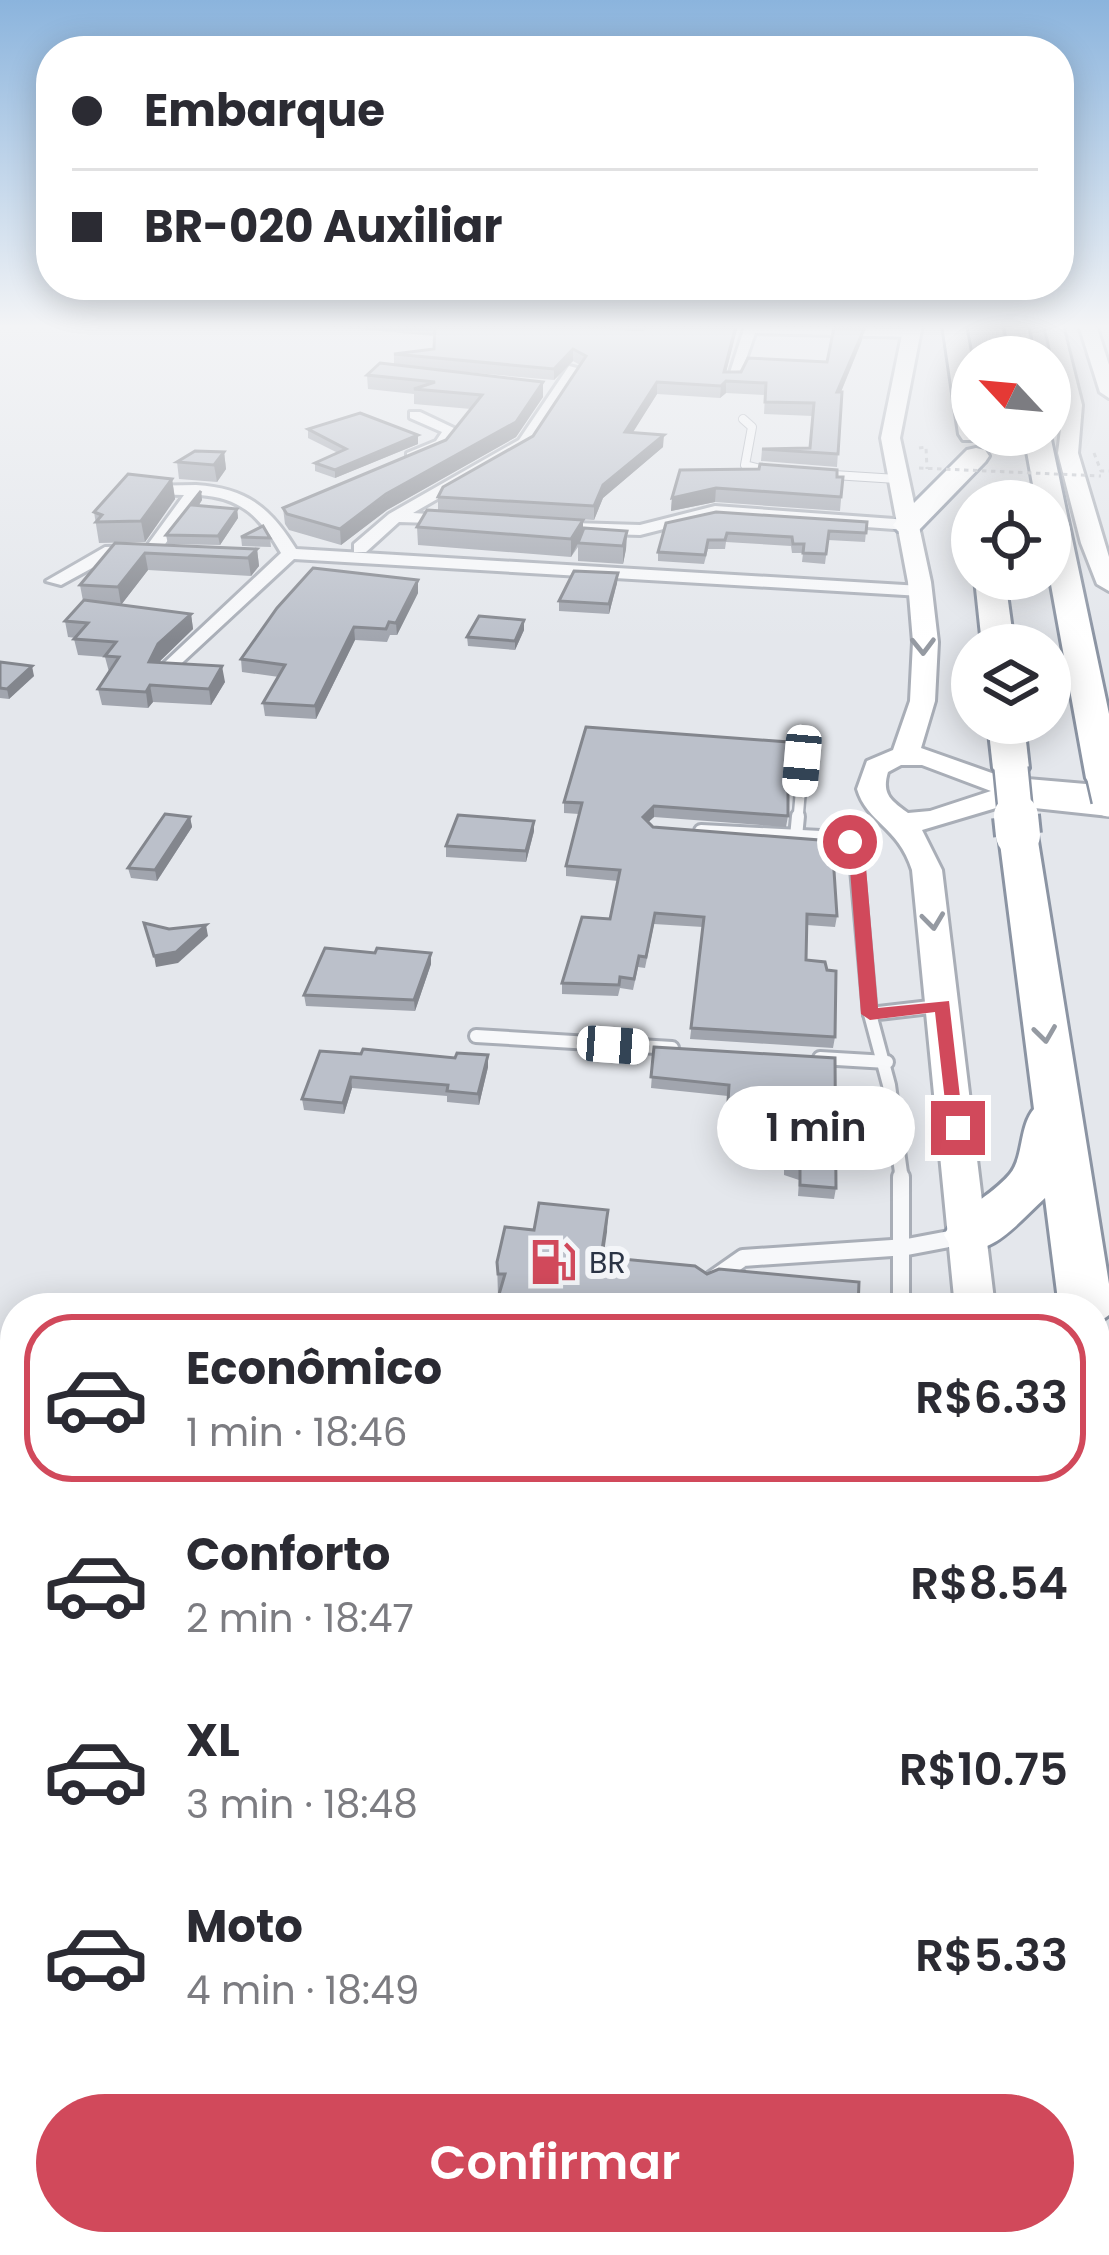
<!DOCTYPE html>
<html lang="pt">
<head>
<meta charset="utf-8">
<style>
	:root { --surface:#fff; --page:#f7f7f7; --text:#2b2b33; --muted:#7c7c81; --line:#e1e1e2; --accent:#d1495b }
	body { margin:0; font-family:Poppins,sans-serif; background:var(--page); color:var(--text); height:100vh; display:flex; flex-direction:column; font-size:45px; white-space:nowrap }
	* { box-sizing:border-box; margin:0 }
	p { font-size:39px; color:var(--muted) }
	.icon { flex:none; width:66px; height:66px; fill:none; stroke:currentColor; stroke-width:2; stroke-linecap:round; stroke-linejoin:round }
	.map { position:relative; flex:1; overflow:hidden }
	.drawer { position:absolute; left:0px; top:1293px; width:1110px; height:963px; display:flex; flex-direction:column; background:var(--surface); border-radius:48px 48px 0 0; box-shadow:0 6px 30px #0003 }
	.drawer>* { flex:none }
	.guide { position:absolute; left:36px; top:36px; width:1038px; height:264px; border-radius:48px; box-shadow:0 6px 30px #0003; display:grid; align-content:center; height:264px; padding:0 36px; background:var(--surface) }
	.needle { width:78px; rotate:296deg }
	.buttons { position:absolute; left:951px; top:336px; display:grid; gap:24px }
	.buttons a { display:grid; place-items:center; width:120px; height:120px; border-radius:50%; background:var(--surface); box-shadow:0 6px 30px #0003; font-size:60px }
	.end { position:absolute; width:54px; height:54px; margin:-27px; border:15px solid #d1495b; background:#fff; box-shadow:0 0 0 6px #fff }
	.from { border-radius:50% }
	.bubble { position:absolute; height:84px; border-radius:42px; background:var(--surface); box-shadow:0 6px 30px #0003; font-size:39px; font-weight:600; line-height:84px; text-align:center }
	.car { position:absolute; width:36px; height:72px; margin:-36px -18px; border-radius:15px; box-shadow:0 0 9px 3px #0007; background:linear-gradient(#fff 24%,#345 0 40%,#fff 0 76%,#345 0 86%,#fff 0) }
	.guide b { display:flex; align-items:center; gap:42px; height:114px; font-size:45px }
	.guide b+b { border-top:3px solid var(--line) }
	.guide i { width:30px; height:30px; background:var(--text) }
	ul { padding:21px 0 0; list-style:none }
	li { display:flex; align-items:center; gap:36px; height:168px; margin:0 24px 18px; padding:0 12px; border:6px solid transparent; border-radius:48px }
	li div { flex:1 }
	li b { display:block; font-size:45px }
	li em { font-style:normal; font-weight:600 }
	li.current { border-color:var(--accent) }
	li>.icon { width:108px; height:108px; stroke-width:1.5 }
	.primary-button { display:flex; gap:24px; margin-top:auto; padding:24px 36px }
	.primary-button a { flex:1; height:138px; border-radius:72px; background:var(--accent); color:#fff; font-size:48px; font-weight:600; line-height:138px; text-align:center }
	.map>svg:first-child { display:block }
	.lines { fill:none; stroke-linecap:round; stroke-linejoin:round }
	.lane-far4-casing { stroke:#a9aeb7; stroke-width:10 }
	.lane-far3-casing { stroke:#a9aeb7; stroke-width:14 }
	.lane-far2-casing { stroke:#a9aeb7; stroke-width:18 }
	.lane-far1-casing { stroke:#a9aeb7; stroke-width:22 }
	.lane-casing { stroke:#a9aeb7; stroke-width:27 }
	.street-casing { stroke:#a9aeb7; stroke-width:6 }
	.secondary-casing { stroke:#a9aeb7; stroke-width:6 }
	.highway-casing { stroke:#8b94a3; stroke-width:6 }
	.path { stroke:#c2c5cb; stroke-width:3; stroke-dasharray:4.5 4.5; stroke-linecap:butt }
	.lane-far4 { stroke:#f7f8fa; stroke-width:8 }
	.lane-far3 { stroke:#f7f8fa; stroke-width:9 }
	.lane-far2 { stroke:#f7f8fa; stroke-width:12 }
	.lane-far1 { stroke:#f7f8fa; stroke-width:16 }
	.lane { stroke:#f7f8fa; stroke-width:21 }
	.street { fill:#f7f8fa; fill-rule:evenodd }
	.secondary { fill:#fff; fill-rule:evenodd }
	.highway { fill:#fff; fill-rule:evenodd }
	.highway-bridge-far1-casing { stroke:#8b94a3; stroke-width:38; stroke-linecap:butt }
	.highway-bridge-casing { stroke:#8b94a3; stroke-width:50; stroke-linecap:butt }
	.path-bridge { stroke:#c2c5cb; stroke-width:3; stroke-dasharray:4.5 4.5; stroke-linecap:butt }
	.highway-bridge-far1 { stroke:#fff; stroke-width:33 }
	.highway-bridge { stroke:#fff; stroke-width:44 }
	.wall { fill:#a1a5ae }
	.shaded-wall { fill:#83868d }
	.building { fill:#bbc0ca; stroke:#83868d; stroke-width:3 }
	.oneway { stroke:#959aa2 }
	.route { fill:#d1495b }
	.labels { text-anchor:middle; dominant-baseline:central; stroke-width:12; stroke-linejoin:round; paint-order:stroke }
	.poi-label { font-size:30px; fill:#2b3445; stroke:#f4f6f9; text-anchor:start }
</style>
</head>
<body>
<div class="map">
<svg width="1109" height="2255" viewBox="0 0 1109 2255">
	<rect width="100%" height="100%" fill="#e4e7ec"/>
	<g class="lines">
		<defs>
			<g id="lane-far4">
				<polyline points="743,419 752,427 745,465 772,472"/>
				<polyline points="818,474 897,479"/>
			</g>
			<polyline id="lane-far3" points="798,819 803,761"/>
			<g id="lane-far2">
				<polyline points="701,831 840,838 855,847 870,1014"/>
				<polyline points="796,837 798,816"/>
				<polyline points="476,1036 672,1048"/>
				<polyline points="820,1058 887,1062"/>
				<polyline points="902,1180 889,1085 870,1014 939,1006"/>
			</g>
			<g id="lane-far1">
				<polyline points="713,1279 743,1258 907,1247 965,1236"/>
				<polyline points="901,1308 901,1177"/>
			</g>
			<polyline id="lane" points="872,2241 872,2255"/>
			<g id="street">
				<polygon points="745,326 914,329 920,333 914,337 755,333 739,379 727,382"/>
				<polygon points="569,366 581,369 529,446 413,513 457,516 465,521 463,524 399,522 366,552 354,552 354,544 389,514 519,440"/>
				<polygon points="410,412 420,412 458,430 446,447 407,459 407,453 436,441 442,432 410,418"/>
				<path d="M 196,485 C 246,488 270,507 296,549 L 921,586 L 930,591 L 921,596 L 294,559 L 171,673 L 164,671 L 164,663 L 281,553 C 261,518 242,498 200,495 L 163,547 L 151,547 L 149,543 L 184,495 L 146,494 L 140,492 L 140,486 Z"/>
				<polygon points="715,506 908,520 916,525 908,530 715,516 640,535 573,533 565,528 573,523 640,525"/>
				<polygon points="145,546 151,547 151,555 114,556 61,585 46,581 105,547"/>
				<polygon points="0,1571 15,1576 15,1608 0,1603"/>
				<polygon points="0,2064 15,2066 15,2110 0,2108"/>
				<polygon points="17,2241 63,2241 59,2255 13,2255"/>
			</g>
			<g id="secondary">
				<path d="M 904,325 L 922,325 L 900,438 L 931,582 L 938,642 L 935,701 L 921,748 L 1003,777 L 1109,786 L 1109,816 L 1006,805 L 922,830 L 942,870 L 995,1308 L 955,1308 L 912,870 C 898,826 867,823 857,789 L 867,761 L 893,750 L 910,701 L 913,642 L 908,582 L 881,438 ZM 901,765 L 922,765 L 991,791 L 930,811 L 908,813 C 892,801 881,795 888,772 Z"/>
				<polygon points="1045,325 1062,325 1082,405 1078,453 1109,557 1109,591 1097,584 1081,543 1058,453 1064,405"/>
				<polygon points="1079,325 1096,325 1109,365 1109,398 1100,392"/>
				<polygon points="999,2241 1061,2241 1062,2255 1000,2255"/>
			</g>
			<g id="highway">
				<polygon points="943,325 965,325 972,362 972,435 984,435 981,440 963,440 959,434"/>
				<polygon points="1005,325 1027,325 1034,357 1010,357"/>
				<polygon points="1024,435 1050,435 1109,714 1109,788 1091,786 1086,778 1050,579 1050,501 1036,501"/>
				<polygon points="976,448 985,450 989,456 985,462 918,531 898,531 893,525 898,519 967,450"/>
				<polygon points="975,579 1005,579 1014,645 982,645"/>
				<polygon points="988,723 1024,723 1029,768 1024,776 998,776 993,768"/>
				<path d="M 1018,823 L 1032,827 L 1037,835 L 1109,1284 L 1109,1315 L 1095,1325 L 1095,1308 L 1059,1308 L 1045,1198 C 1017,1223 991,1260 952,1248 L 944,1235 C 960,1208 991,1197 1010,1174 C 1024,1157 1019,1127 1034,1109 L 999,835 L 1004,827 Z"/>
				<polygon points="1095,1346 1109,1351 1109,1488 1095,1483"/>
				<polygon points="1095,2134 1109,2139 1109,2255 1079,2241 1095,2241"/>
			</g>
		</defs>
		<use href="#lane-far4" class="lane-far4-casing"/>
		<use href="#lane-far3" class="lane-far3-casing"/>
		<use href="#lane-far2" class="lane-far2-casing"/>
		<use href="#lane-far1" class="lane-far1-casing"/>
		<use href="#lane" class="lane-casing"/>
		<use href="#street" class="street-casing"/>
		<use href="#secondary" class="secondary-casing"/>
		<use href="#highway" class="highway-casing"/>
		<g class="path">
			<polyline points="919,448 926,447 927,469"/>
			<polyline points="1094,453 1101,471 1109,471"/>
		</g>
		<use href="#lane-far4" class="lane-far4"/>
		<use href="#lane-far3" class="lane-far3"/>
		<use href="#lane-far2" class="lane-far2"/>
		<use href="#lane-far1" class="lane-far1"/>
		<use href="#lane" class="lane"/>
		<use href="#street" class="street"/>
		<use href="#secondary" class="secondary"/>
		<use href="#highway" class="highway"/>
		<defs>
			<g id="highway-bridge-far1">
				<polyline points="1011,768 1016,819"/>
				<polyline points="1104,778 1109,800"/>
			</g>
			<polyline id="highway-bridge" points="1016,816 1018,835"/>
		</defs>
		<use href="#highway-bridge-far1" class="highway-bridge-far1-casing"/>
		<use href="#highway-bridge" class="highway-bridge-casing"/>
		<polyline class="path-bridge" points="919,468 1101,476"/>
		<use href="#highway-bridge-far1" class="highway-bridge-far1"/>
		<use href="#highway-bridge" class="highway-bridge"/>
	</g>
	<g class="wall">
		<polygon points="314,325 569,325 642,330 645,328 615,325 738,325 726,372 827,362 864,329 862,340 841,392 842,392 837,467 761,461 762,449 810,448 813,416 764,414 765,395 726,393 720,398 657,394 632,433 663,447 603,498 594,520 438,510 438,497 533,436 580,365 573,361 554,380 431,369 543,382 543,397 516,437 387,510 341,545 289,530 285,524 283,508 446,440 471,409 414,404 414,394 368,389 367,375 394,365 394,354 434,349 434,336"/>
		<polygon points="308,429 418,435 418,444 335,478 315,471 315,463 338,453 308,438"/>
		<polygon points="224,452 226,469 217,482 179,479 177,462"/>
		<polygon points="680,470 843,477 840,511 715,502 671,511 672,498"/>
		<polygon points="172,479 175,499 145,542 99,543 94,512"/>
		<polygon points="201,491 202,500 199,505 237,509 238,518 220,545 168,544 166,535"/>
		<polygon points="716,512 867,522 865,542 828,540 825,564 802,562 803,553 792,553 791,546 726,542 725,549 708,549 704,564 658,561 658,552"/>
		<polygon points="583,520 583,530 627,531 626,549 623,564 578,561 578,547 571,557 418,545 417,527"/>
		<polygon points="241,537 270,538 271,547 242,546"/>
		<polygon points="115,543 257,549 259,566 251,576 148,570 121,605 191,614 193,629 159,662 225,682 211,705 153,702 148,708 102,705 98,689 109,672 105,657 78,655 74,639 76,638 68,637 65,621 83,601 80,585"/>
		<polygon points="618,573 617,583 609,614 559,611 559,601"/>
		<polygon points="418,580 418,593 397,635 390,635 387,642 355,640 316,719 265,716 263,703 279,677 242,672 241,659"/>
		<polygon points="524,620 524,630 515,650 468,646 467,637"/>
		<polygon points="0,662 34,676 9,699 0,698"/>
		<polygon points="586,727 788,816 786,827 654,817 648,822 653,827 837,916 835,927 807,925 806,960 835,1037 833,1048 690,1039 703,927 654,924 645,968 638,967 633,990 620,988 618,996 562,994 562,983 610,919 618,881 566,876 566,866 579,814 564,813 564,802"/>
		<polygon points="190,817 192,827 157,881 131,878 128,868"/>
		<polygon points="534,821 534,831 526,862 446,857 446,846"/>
		<polygon points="375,953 431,964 415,1011 306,1006 304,995"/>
		<polygon points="654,1047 835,1058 836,1188 834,1199 798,1196 799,1180 784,1175 784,1151 725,1147 728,1096 651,1088"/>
		<polygon points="320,1051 488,1067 479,1105 447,1102 447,1096 352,1088 344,1114 304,1110 302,1099"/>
		<polygon points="608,1210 603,1258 707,1274 859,1282 498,1296 497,1262 534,1230"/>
	</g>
	<g class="shaded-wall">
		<polygon points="736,325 738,325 723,384 724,372"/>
		<polygon points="864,329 862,340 836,404 837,392"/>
		<polygon points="573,349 573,361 554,380 554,369"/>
		<polygon points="726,381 726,393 720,398 721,386"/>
		<polygon points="543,382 543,397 516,437 387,510 341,545 340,529"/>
		<polygon points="657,382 657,394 625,445 625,432"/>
		<polygon points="418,435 418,444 335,478 335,470"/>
		<polygon points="664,435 663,447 603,498 594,520 594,506 603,485"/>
		<polygon points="224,452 226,469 217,482 214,465"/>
		<polygon points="172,479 175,499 145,542 141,521"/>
		<polygon points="716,488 715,502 671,511 672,498"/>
		<polygon points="201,491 202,500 193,514 192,505"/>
		<polygon points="237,509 238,518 220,545 218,536"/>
		<polygon points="583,520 583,538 578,543 571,557 571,539"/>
		<polygon points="627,531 626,549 623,564 623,546"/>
		<polygon points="257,549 259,566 251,576 248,558"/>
		<polygon points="145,553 148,570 121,605 118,587"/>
		<polygon points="618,573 617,583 609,614 609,604"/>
		<polygon points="418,580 418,593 397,635 396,623"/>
		<polygon points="191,614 193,629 161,660 151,678 149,662 158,644"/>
		<polygon points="524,620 524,630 515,650 515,641"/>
		<polygon points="354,627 355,640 316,719 315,706"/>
		<polygon points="32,666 34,676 9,699 7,689"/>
		<polygon points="222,666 225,682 211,705 209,689"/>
		<polygon points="150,685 153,702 148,708 146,692"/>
		<polygon points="654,806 654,817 643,827 643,817"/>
		<polygon points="190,817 192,827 157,881 155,870"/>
		<polygon points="534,821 534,831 526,862 526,851"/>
		<polygon points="206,925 208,936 178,963 156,967 154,956"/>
		<polygon points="431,953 431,964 415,1011 414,1000"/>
		<polygon points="488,1055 488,1067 479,1105 478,1094"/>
		<polygon points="351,1077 352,1088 344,1114 343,1103"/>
		<polygon points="608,1210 607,1232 600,1280 601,1257"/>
		<polygon points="13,1672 15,1678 15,1704 0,1729 0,1692"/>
	</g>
	<g class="building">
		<polygon points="435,325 569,325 642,330 650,325 736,325 724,372 741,372 748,358 827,362 834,328 864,329 837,392 842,392 838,454 762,449 810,448 814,403 765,402 766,383 726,381 721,386 657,382 625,432 664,435 603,485 594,506 438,497 443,487 533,436 586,356 573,349 554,369 394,354 434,349"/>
		<polygon points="380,363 543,382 516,422 386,494 340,529 287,514 283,508 446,440 482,395 414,389 435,382 367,375"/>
		<polygon points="360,413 418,435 335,470 315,463 346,449 308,429"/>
		<polygon points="195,451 224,452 214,465 177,462"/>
		<polygon points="760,464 837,470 837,477 843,477 841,497 716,488 672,498 680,470 759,469"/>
		<polygon points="128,474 172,479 141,521 96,522 102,515 94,512"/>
		<polygon points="201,491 192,505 237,509 218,536 166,535"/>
		<polygon points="427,510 583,520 571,539 417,527"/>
		<polygon points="716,512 867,522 866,533 829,531 826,554 803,553 804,544 793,544 792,537 727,533 725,540 708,540 705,555 658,552 666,523"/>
		<polygon points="263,526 270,538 241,537"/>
		<polygon points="584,528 627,531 623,546 578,543"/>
		<polygon points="115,543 257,549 248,558 145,553 118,587 80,585"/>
		<polygon points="313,568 418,580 396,623 389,622 386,629 354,627 315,706 263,703 285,665 241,659 277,608"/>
		<polygon points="574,571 618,573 609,604 559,601"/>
		<polygon points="84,600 191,614 158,644 149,662 222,666 209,689 150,685 146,692 98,689 119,657 105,656 116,642 74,639 88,623 65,621"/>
		<polygon points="479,616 524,620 515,641 467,637"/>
		<polygon points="0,662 32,666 7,689 0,688"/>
		<polygon points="586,727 788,742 788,816 654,806 643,817 653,827 832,841 837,916 807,914 806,960 825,962 827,970 836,971 835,1037 691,1028 704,917 655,913 646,957 639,956 634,979 620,977 619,985 562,983 582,917 610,919 620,870 566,866 582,803 564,802"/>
		<polygon points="165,814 190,817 155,870 128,868"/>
		<polygon points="458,815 534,821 526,851 446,846"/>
		<polygon points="144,923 169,929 206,925 176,952 154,956"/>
		<polygon points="325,948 375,953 377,948 431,953 414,1000 304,995"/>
		<polygon points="654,1047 835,1058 836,1188 800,1185 800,1169 785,1164 785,1140 726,1135 729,1085 651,1077"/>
		<polygon points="363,1049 455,1058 457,1053 488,1055 478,1094 447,1091 448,1085 351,1077 343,1103 302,1099 320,1051 361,1054"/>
		<polygon points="539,1203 608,1210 601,1257 695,1266 707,1274 719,1269 859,1282 858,1308 495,1308 505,1274 498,1274 497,1262 505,1227 534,1230"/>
		<polygon points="0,1669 13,1672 0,1692"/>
		<polygon points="151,2241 467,2241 466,2255 140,2255 143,2246 149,2247"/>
		<polygon points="595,2241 676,2241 675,2255 594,2255"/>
	</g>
	<defs><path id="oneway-chevron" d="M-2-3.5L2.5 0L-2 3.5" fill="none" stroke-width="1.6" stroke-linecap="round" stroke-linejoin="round" transform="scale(3)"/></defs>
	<g class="oneway">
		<use href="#oneway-chevron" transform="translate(923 646) rotate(89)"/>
		<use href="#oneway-chevron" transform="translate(933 921) rotate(83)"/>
		<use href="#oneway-chevron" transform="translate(1045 1034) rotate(82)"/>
	</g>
	<linearGradient id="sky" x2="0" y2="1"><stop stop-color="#8bb4dd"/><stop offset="0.51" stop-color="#f3f4f6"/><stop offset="1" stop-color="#f3f4f6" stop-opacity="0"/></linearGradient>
	<rect width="1109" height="640" fill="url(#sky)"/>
	<polygon class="route" points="850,837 865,856 878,1008 949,1001 964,1132 951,1132 948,1128 935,1012 870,1020 861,1014 849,856 842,842"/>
	<defs>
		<symbol id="fuel-bare" viewBox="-9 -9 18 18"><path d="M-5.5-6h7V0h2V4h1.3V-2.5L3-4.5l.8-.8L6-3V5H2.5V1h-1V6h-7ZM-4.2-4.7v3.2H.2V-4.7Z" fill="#d1495b" stroke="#f4f6f9" stroke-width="2.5" paint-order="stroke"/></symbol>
	</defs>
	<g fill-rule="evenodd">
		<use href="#fuel-bare" x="520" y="1229" width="66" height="66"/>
	</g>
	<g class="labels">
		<g class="poi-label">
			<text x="589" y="1262">BR</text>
		</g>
	</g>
</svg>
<div class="buttons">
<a><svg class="needle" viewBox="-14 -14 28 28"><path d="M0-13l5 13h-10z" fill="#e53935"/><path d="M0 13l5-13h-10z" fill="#7c7c81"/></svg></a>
<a><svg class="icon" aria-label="locate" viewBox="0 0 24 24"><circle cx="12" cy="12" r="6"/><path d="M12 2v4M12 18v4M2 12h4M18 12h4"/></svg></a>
<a><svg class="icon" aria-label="layers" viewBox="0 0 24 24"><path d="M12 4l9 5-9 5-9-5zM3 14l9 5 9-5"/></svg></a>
</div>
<i class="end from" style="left:850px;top:842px"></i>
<i class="end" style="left:958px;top:1128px"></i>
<div class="bubble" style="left:717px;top:1086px;width:198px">1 min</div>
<i class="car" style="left:802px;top:761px;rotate:185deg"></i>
<i class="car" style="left:613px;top:1045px;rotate:94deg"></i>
<div class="guide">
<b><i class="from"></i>Embarque</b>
<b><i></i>BR-020 Auxiliar</b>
</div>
<section class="drawer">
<ul>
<li class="current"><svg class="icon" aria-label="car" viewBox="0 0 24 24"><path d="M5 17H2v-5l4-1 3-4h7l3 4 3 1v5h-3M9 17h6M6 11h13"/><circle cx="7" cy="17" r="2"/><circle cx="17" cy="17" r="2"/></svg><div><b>Econômico</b><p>1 min · 18:46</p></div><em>R$6.33</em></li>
<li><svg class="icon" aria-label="car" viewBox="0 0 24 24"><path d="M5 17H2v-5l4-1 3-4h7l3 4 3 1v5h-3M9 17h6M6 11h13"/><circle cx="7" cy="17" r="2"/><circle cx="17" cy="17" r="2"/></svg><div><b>Conforto</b><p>2 min · 18:47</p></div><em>R$8.54</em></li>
<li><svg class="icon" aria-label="car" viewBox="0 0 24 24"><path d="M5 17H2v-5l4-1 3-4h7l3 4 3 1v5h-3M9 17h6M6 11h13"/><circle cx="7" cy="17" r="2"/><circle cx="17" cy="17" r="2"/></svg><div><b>XL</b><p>3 min · 18:48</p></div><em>R$10.75</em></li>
<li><svg class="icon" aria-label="car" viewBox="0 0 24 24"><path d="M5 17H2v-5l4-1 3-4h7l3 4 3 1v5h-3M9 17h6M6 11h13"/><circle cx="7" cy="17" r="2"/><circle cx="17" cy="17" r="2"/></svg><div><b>Moto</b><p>4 min · 18:49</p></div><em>R$5.33</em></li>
</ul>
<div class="primary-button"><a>Confirmar</a></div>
</section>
</div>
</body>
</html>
